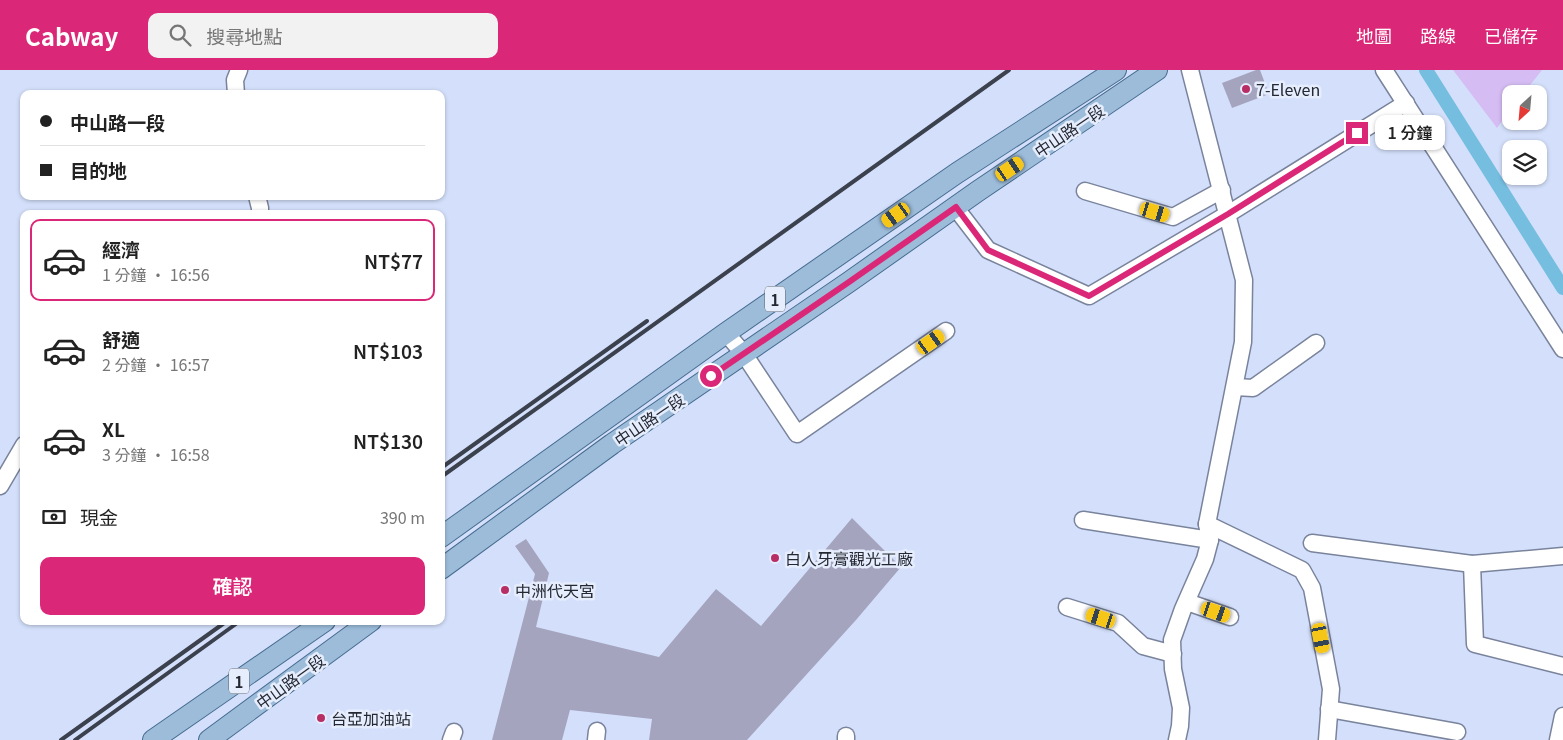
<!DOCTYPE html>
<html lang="zh-TW">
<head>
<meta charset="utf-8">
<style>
	:root { --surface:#fff; --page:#f2f2f2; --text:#222; --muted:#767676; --line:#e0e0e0; --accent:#db2777 }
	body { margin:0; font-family:Georgia,"Noto Sans TC",serif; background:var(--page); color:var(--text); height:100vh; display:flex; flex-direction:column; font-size:19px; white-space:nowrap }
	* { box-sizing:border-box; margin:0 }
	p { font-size:16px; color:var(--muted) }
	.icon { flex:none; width:28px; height:28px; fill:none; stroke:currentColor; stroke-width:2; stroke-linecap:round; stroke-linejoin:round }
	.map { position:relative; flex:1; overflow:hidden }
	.details { position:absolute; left:20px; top:140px; width:425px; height:415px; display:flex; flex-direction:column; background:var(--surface); border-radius:10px; box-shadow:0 1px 4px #0004 }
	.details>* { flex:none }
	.guide { position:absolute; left:20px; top:20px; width:425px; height:110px; border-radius:10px; box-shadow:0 1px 4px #0004; display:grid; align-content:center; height:110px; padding:0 20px; background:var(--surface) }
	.needle { width:32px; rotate:206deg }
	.controls { position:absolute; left:1502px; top:15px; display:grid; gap:10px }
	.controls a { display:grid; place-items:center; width:45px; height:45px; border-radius:10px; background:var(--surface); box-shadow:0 1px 4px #0004; font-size:25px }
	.end { position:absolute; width:22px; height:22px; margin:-11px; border:6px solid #db2777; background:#fff; box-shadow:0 0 0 2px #fff }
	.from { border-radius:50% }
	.bubble { position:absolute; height:35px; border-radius:10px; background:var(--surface); box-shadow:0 1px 4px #0004; font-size:16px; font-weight:600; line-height:35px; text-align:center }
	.car { position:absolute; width:15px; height:30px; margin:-15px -8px; border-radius:6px; box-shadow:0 0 4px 1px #0007; background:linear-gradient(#f5c518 24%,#345 0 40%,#f5c518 0 76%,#345 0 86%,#f5c518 0) }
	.guide b { display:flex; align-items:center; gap:18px; height:48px; font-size:19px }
	.guide b+b { border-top:1px solid var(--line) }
	.guide i { width:12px; height:12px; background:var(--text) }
	ul { padding:9px 0 0; list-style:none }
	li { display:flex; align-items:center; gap:15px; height:82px; margin:0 10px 8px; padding:0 10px; border:2px solid transparent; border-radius:10px }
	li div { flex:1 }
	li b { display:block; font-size:19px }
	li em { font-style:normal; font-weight:600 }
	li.active { border-color:var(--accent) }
	li>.icon { width:45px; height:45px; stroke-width:1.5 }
	.pay { display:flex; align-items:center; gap:12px; height:55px; padding:0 20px; font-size:19px }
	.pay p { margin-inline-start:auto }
	.button { display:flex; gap:10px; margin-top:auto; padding:10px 20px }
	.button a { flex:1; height:58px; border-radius:10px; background:var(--accent); color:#fff; font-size:20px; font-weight:600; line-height:58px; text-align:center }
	header { display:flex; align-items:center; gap:30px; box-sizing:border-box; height:70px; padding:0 25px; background:var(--accent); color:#fff }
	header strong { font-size:24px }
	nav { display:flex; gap:28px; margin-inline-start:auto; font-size:18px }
	.search { width:350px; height:45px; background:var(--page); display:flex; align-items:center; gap:12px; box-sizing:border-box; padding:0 18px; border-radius:10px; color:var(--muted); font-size:19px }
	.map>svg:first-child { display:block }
	.green { fill:#d5bcf3 }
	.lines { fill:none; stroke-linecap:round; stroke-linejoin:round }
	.canal { stroke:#75bee0; stroke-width:14 }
	.building { fill:#a5a4bf }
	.minor-casing { stroke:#79839c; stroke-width:19 }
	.major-casing { stroke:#476c90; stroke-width:22 }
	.minor { stroke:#fff; stroke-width:16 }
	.major { stroke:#9cbcda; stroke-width:20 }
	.rail { stroke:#3c414e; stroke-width:4 }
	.route { stroke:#db2777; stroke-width:6 }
	.poi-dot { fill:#b92d65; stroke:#e6edfd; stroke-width:2 }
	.labels { text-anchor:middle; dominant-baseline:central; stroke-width:5; stroke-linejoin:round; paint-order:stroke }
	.shield { fill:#e6edfd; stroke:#5e636f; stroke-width:1 }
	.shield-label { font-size:15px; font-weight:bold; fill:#242832 }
	.poi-label { font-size:16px; fill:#242832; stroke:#e6edfd; text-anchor:start }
	.street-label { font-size:16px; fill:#242832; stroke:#e6edfd }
</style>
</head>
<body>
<header>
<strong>Cabway</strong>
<div class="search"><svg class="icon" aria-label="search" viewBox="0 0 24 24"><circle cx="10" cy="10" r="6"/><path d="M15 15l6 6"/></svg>搜尋地點</div>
<nav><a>地圖</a><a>路線</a><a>已儲存</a></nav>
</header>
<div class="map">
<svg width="1563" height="670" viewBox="0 0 1563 670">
	<rect width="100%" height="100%" fill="#d4e0fb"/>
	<polygon class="green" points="1453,0 1542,0 1523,24 1511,24 1511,39 1497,58"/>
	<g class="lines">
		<polyline class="canal" points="1426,0 1563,218"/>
	</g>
	<g class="building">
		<polygon points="1256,0 1260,0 1269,24 1232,38 1222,13"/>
		<polygon points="852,448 901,497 856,550 747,670 649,670 652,649 570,640 562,670 492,670 535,504 515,476 526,469 549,503 536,557 659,587 716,519 761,556"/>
	</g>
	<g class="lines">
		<defs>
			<g id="minor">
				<polyline points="1384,0 1563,279"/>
				<polyline points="236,24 235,10 239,0"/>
				<polyline points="1085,121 1173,147 1222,120"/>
				<polyline points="257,126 260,138 260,144"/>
				<polyline points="955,137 988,180 1089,226 1228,144 1406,33"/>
				<polyline points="726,263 744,284 797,364 946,261"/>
				<polyline points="1235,317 1253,318 1316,273"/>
				<polyline points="0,416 24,375"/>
				<polyline points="1083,450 1210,470"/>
				<polyline points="1207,454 1302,500 1312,518 1331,619 1327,670"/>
				<polyline points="1312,473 1472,494 1563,486"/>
				<polyline points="1472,494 1475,574 1563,596"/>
				<polyline points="1187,532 1230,547"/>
				<polyline points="1067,537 1118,553 1143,576 1173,584"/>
				<polyline points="1329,639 1457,662"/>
				<polyline points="846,666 846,670"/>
				<polyline points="451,670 454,662"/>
				<polyline points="596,670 597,661"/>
				<polyline points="1177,670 1180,656 1181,638 1173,599 1172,570 1183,539 1205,489 1210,470 1207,454 1243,272 1244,210 1190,0"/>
				<polyline points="1558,670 1563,646"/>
			</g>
			<g id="major">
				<polyline points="441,467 726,263 957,103 1116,0"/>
				<polyline points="441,499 612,374 849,212 978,121 1157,0"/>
				<polyline points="153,670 325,551"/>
				<polyline points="209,670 371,551"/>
			</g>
		</defs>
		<use href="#minor" class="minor-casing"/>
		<use href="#major" class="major-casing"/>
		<use href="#minor" class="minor"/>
		<use href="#major" class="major"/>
		<g class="rail">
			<polyline points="441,398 647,251"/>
			<polyline points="441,407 1009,0"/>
			<polyline points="61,670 227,551"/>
			<polyline points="75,670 240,551"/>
		</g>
	</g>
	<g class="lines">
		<polyline class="route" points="711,306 849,212 956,137 988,180 1089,226 1228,144 1357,63"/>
	</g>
	<g class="poi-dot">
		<circle cx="1246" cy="19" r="5"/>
		<circle cx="775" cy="488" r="5"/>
		<circle cx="505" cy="520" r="5"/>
		<circle cx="321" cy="648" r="5"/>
	</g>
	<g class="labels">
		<g class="shield">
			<rect x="765" y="216.5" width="20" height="25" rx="4"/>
			<rect x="229" y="598.5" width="20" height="25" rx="4"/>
		</g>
		<g class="shield-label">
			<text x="775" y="229">1</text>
			<text x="239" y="611">1</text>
		</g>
		<g class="poi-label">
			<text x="1256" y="19">7-Eleven</text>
			<text x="785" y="488">白人牙膏觀光工廠</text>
			<text x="515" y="520">中洲代天宮</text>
			<text x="331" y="648">台亞加油站</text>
		</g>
		<g class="street-label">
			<text transform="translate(1069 60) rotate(-34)">中山路一段</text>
			<text transform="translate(649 349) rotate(-34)">中山路一段</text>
			<text transform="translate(290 611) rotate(-36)">中山路一段</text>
		</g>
	</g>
</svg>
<div class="controls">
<a><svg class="needle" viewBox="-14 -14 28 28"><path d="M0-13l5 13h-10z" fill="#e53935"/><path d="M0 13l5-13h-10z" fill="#767676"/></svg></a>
<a><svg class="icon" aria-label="layers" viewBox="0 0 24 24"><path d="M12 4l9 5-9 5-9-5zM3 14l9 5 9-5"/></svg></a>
</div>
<i class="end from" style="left:711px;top:306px"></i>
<i class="end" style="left:1357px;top:63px"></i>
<div class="bubble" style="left:1375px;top:45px;width:70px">1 分鐘</div>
<i class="car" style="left:1010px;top:99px;rotate:56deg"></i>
<i class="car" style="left:1155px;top:142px;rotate:107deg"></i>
<i class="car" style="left:896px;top:145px;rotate:235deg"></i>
<i class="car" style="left:931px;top:272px;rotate:55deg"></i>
<i class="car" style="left:1216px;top:542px;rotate:109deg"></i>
<i class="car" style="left:1101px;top:548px;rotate:288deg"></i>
<i class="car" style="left:1321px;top:568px;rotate:169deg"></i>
<div class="guide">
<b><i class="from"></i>中山路一段</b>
<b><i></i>目的地</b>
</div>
<section class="details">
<ul>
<li class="active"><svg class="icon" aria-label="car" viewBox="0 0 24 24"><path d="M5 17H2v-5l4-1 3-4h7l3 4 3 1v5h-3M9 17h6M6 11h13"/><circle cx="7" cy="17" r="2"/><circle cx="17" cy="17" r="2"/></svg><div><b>經濟</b><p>1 分鐘 · 16:56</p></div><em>NT$77</em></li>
<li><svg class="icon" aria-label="car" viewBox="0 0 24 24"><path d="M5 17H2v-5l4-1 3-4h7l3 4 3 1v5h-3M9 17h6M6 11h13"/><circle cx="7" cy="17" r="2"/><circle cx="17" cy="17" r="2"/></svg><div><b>舒適</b><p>2 分鐘 · 16:57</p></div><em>NT$103</em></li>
<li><svg class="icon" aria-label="car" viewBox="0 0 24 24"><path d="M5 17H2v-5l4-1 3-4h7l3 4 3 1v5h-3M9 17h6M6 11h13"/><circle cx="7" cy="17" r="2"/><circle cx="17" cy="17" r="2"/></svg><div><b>XL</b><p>3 分鐘 · 16:58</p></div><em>NT$130</em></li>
</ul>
<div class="pay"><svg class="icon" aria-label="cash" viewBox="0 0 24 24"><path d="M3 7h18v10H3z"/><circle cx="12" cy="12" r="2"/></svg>現金<p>390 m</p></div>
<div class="button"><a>確認</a></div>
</section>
</div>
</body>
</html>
